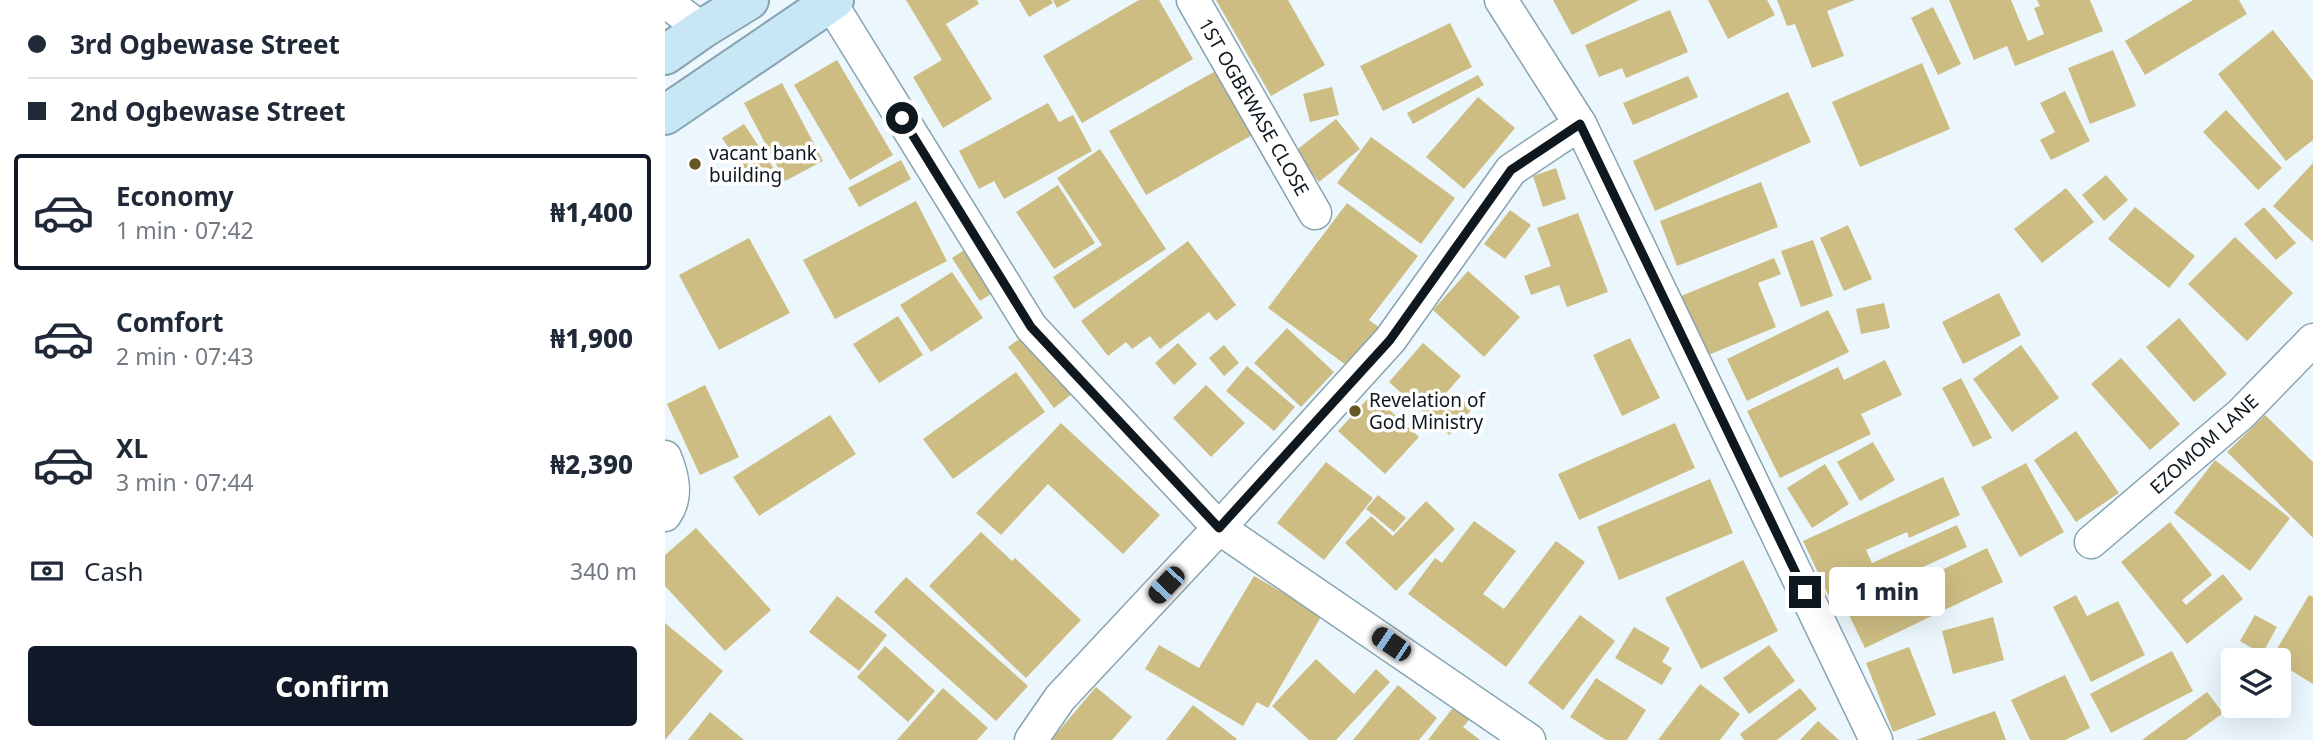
<!DOCTYPE html>
<html lang="en">
<head>
<meta charset="utf-8">
<style>
	:root { --surface:#fff; --page:#f6f6f7; --text:#1f2937; --muted:#747a83; --line:#e0e1e3; --accent:#111827 }
	body { margin:0; font-family:"Noto Sans",sans-serif; background:var(--page); color:var(--text); height:100vh; display:flex; flex-direction:column; font-size:26px; white-space:nowrap }
	* { box-sizing:border-box; margin:0 }
	p { font-size:23px; color:var(--muted) }
	.icon { flex:none; width:38px; height:38px; fill:none; stroke:currentColor; stroke-width:2; stroke-linecap:round; stroke-linejoin:round }
	.map { position:relative; flex:1; overflow:hidden }
	.sheet { display:flex; flex-direction:column; background:var(--surface); width:665px }
	.sheet>* { flex:none }
	.banner { display:grid; align-content:center; height:154px; padding:0 28px; background:var(--surface) }
	.controls { position:absolute; left:1556px; top:648px; display:grid; gap:14px }
	.controls a { display:grid; place-items:center; width:70px; height:70px; border-radius:7px; background:var(--surface); box-shadow:0 7px 28px #0002; font-size:35px }
	.end { position:absolute; width:32px; height:32px; margin:-16px; border:9px solid #0e181e; background:#fff; box-shadow:0 0 0 4px #fff }
	.from { border-radius:50% }
	.bubble { position:absolute; height:49px; border-radius:7px; background:var(--surface); box-shadow:0 7px 28px #0002; font-size:23px; font-weight:800; line-height:49px; text-align:center }
	.car { position:absolute; width:21px; height:42px; margin:-21px -10px; border-radius:9px; box-shadow:0 0 5px 2px #0007; background:linear-gradient(#222 24%,#8ab4d8 0 40%,#222 0 76%,#8ab4d8 0 86%,#222 0) }
	.banner b { display:flex; align-items:center; gap:24px; height:66px; font-size:26px }
	.banner b+b { border-top:2px solid var(--line) }
	.banner i { width:18px; height:18px; background:var(--text) }
	ul { padding:0; list-style:none }
	li { display:flex; align-items:center; gap:21px; height:116px; margin:0 14px 10px; padding:0 14px; border:4px solid transparent; border-radius:7px }
	li div { flex:1 }
	li b { display:block; font-size:26px }
	li em { font-style:normal; font-weight:800 }
	li.current { border-color:var(--accent) }
	li>.icon { width:63px; height:63px; stroke-width:1.5 }
	.pay { display:flex; align-items:center; gap:18px; height:77px; padding:0 28px; font-size:26px }
	.pay p { margin-inline-start:auto }
	.primary-button { display:flex; gap:14px; margin-top:auto; padding:14px 28px }
	.primary-button a { flex:1; height:80px; border-radius:7px; background:var(--accent); color:#fff; font-size:28px; font-weight:800; line-height:80px; text-align:center }
	main { display:flex; flex:1; min-height:0 }
	.map>svg:first-child { display:block }
	.building { fill:#cdbd83 }
	.lines { fill:none; stroke-linecap:round; stroke-linejoin:round }
	.minor-casing { stroke:#87a3b1; stroke-width:35 }
	.secondary-casing { stroke:#87a3b1; stroke-width:42 }
	.minor { stroke:#fff; stroke-width:32 }
	.secondary { stroke:#c8e7f4; stroke-width:38 }
	.route { stroke:#0e181e; stroke-width:9 }
	.poi-dot { fill:#655724; stroke:#fff; stroke-width:2.5 }
	.labels { text-anchor:middle; dominant-baseline:central; stroke-width:7; stroke-linejoin:round; paint-order:stroke }
	.street-label { font-size:19px; fill:#0e181e; stroke:#fff }
	.poi-label { font-size:19px; fill:#0e181e; stroke:#fff; text-anchor:start }
</style>
</head>
<body>
<main>
<section class="sheet">
<div class="banner">
<b><i class="from"></i>3rd Ogbewase Street</b>
<b><i></i>2nd Ogbewase Street</b>
</div>
<ul>
<li class="current"><svg class="icon" aria-label="car" viewBox="0 0 24 24"><path d="M5 17H2v-5l4-1 3-4h7l3 4 3 1v5h-3M9 17h6M6 11h13"/><circle cx="7" cy="17" r="2"/><circle cx="17" cy="17" r="2"/></svg><div><b>Economy</b><p>1 min · 07:42</p></div><em>₦1,400</em></li>
<li><svg class="icon" aria-label="car" viewBox="0 0 24 24"><path d="M5 17H2v-5l4-1 3-4h7l3 4 3 1v5h-3M9 17h6M6 11h13"/><circle cx="7" cy="17" r="2"/><circle cx="17" cy="17" r="2"/></svg><div><b>Comfort</b><p>2 min · 07:43</p></div><em>₦1,900</em></li>
<li><svg class="icon" aria-label="car" viewBox="0 0 24 24"><path d="M5 17H2v-5l4-1 3-4h7l3 4 3 1v5h-3M9 17h6M6 11h13"/><circle cx="7" cy="17" r="2"/><circle cx="17" cy="17" r="2"/></svg><div><b>XL</b><p>3 min · 07:44</p></div><em>₦2,390</em></li>
</ul>
<div class="pay"><svg class="icon" aria-label="cash" viewBox="0 0 24 24"><path d="M3 7h18v10H3z"/><circle cx="12" cy="12" r="2"/></svg>Cash<p>340 m</p></div>
<div class="primary-button"><a>Confirm</a></div>
</section>
<div class="map">
<svg width="1648" height="740" viewBox="0 0 1648 740">
	<rect width="100%" height="100%" fill="#ebf7fd"/>
	<g class="building">
		<polygon points="241,0 312,0 314,4 281,24 327,99 278,128 248,77 277,60"/>
		<polygon points="354,0 386,0 388,3 364,17"/>
		<polygon points="388,0 406,0 392,8"/>
		<polygon points="474,0 494,0 528,59 417,123 378,56"/>
		<polygon points="551,0 623,0 660,65 606,96"/>
		<polygon points="888,0 974,0 907,35"/>
		<polygon points="1043,0 1102,0 1110,15 1063,39"/>
		<polygon points="1112,0 1190,0 1162,11 1179,56 1147,68 1130,24 1122,26"/>
		<polygon points="1284,0 1346,0 1363,41 1379,34 1369,8 1375,6 1372,0 1425,0 1438,31 1350,66 1342,46 1309,60"/>
		<polygon points="1528,0 1574,0 1582,14 1480,75 1460,41"/>
		<polygon points="1268,7 1296,64 1273,75 1246,18"/>
		<polygon points="1005,10 1023,52 961,78 957,68 934,77 920,45"/>
		<polygon points="785,23 807,67 718,111 695,66"/>
		<polygon points="1608,30 1648,81 1648,140 1621,161 1553,74"/>
		<polygon points="1448,50 1471,106 1425,124 1403,68"/>
		<polygon points="172,60 228,155 185,180 129,85"/>
		<polygon points="1257,63 1285,129 1195,167 1167,102"/>
		<polygon points="554,69 591,133 481,195 444,131"/>
		<polygon points="813,75 819,85 748,124 742,113"/>
		<polygon points="1023,76 1033,97 968,125 958,103"/>
		<polygon points="117,83 158,161 120,181 79,103"/>
		<polygon points="667,87 674,115 645,122 638,94"/>
		<polygon points="1400,91 1425,141 1386,160 1375,140 1390,132 1375,103"/>
		<polygon points="1123,92 1146,142 990,211 968,161"/>
		<polygon points="813,97 850,128 799,189 761,157"/>
		<polygon points="383,103 394,122 408,115 427,151 339,199 329,181 314,189 294,151"/>
		<polygon points="1561,110 1617,168 1593,190 1538,132"/>
		<polygon points="671,119 695,149 654,182 629,152"/>
		<polygon points="79,124 109,169 87,183 57,138"/>
		<polygon points="706,137 790,198 756,244 672,183"/>
		<polygon points="435,149 501,249 409,309 388,277 437,245 392,178"/>
		<polygon points="236,160 246,179 194,207 183,188"/>
		<polygon points="1648,163 1648,242 1608,206"/>
		<polygon points="891,168 901,199 878,207 868,176"/>
		<polygon points="1441,175 1463,200 1439,221 1417,195"/>
		<polygon points="1096,182 1113,227 1012,266 995,221"/>
		<polygon points="393,185 430,243 389,269 351,212"/>
		<polygon points="1401,188 1429,222 1377,263 1349,229"/>
		<polygon points="251,201 282,261 170,319 138,260"/>
		<polygon points="682,203 753,256 704,320 715,328 685,368 603,308"/>
		<polygon points="1470,207 1530,256 1504,288 1443,239"/>
		<polygon points="1599,207 1631,243 1611,260 1579,224"/>
		<polygon points="845,210 866,225 840,259 819,244"/>
		<polygon points="913,213 943,292 902,307 894,285 866,295 859,276 886,266 872,228"/>
		<polygon points="1183,225 1207,279 1179,291 1155,238"/>
		<polygon points="1570,237 1628,293 1582,341 1523,284"/>
		<polygon points="84,238 125,313 54,350 14,275"/>
		<polygon points="1148,240 1168,296 1136,307 1116,251"/>
		<polygon points="523,241 571,305 551,321 544,312 495,349 485,336 467,349 461,342 443,356 416,321"/>
		<polygon points="304,247 332,290 315,301 287,258"/>
		<polygon points="1109,258 1116,274 1093,283 1111,327 1041,356 1016,296"/>
		<polygon points="803,271 855,317 819,357 768,310"/>
		<polygon points="287,272 318,318 266,352 235,305"/>
		<polygon points="1334,293 1356,335 1298,364 1277,322"/>
		<polygon points="1219,303 1225,328 1196,334 1191,309"/>
		<polygon points="1163,310 1184,352 1082,401 1062,359"/>
		<polygon points="233,316 258,355 214,383 188,344"/>
		<polygon points="1514,318 1562,374 1529,402 1481,347"/>
		<polygon points="622,328 669,372 636,407 589,363"/>
		<polygon points="361,334 407,394 389,408 343,347"/>
		<polygon points="965,338 995,398 957,416 928,355"/>
		<polygon points="513,343 532,364 509,385 490,363"/>
		<polygon points="758,343 796,376 775,400 781,406 791,394 808,408 784,435 724,382"/>
		<polygon points="559,345 574,363 559,376 544,358"/>
		<polygon points="1356,345 1394,398 1347,432 1308,379"/>
		<polygon points="1456,358 1515,424 1485,450 1426,384"/>
		<polygon points="1220,360 1237,395 1196,414 1206,434 1115,478 1082,411 1173,367 1179,380"/>
		<polygon points="582,366 630,407 609,431 561,391"/>
		<polygon points="351,372 380,412 288,479 258,439"/>
		<polygon points="1296,378 1327,438 1308,447 1277,388"/>
		<polygon points="40,385 74,457 35,475 2,404"/>
		<polygon points="541,385 580,423 546,457 508,418"/>
		<polygon points="707,394 754,437 720,474 673,431"/>
		<polygon points="165,415 191,454 94,516 68,477"/>
		<polygon points="1600,415 1648,462 1648,538 1562,452"/>
		<polygon points="396,423 495,515 458,554 383,484 336,535 311,513"/>
		<polygon points="1010,423 1030,468 914,520 893,474"/>
		<polygon points="1411,431 1454,493 1411,522 1369,460"/>
		<polygon points="1208,442 1230,480 1195,501 1172,462"/>
		<polygon points="1550,460 1625,518 1585,571 1509,513"/>
		<polygon points="661,462 708,498 659,560 612,523"/>
		<polygon points="1361,463 1399,532 1355,557 1316,487"/>
		<polygon points="1160,464 1184,504 1147,528 1122,488"/>
		<polygon points="1278,477 1295,515 1244,538 1242,532 1201,550 1207,563 1292,525 1302,547 1169,607 1138,541"/>
		<polygon points="1045,479 1068,533 954,580 932,527"/>
		<polygon points="713,495 741,518 729,532 701,509"/>
		<polygon points="761,501 790,529 731,591 680,543 706,516 728,536"/>
		<polygon points="809,521 851,551 818,594 839,609 891,541 920,562 841,667 743,594 770,558 777,563"/>
		<polygon points="1505,522 1547,575 1517,600 1521,605 1558,574 1578,599 1522,644 1456,562"/>
		<polygon points="31,528 106,610 60,651 0,586 0,555"/>
		<polygon points="316,532 347,561 350,558 416,620 361,678 264,586"/>
		<polygon points="1322,548 1338,582 1200,648 1184,615"/>
		<polygon points="1078,560 1113,631 1036,669 1000,598"/>
		<polygon points="589,576 657,615 603,708 592,702 578,726 480,669 494,645 534,668"/>
		<polygon points="241,577 363,686 331,721 209,612"/>
		<polygon points="1411,595 1422,616 1453,601 1480,655 1426,682 1388,607"/>
		<polygon points="1644,595 1648,597 1648,684 1614,663 1614,660 1606,659"/>
		<polygon points="172,596 222,635 194,671 144,632"/>
		<polygon points="915,615 950,641 898,710 863,683"/>
		<polygon points="1590,615 1612,627 1597,654 1575,641"/>
		<polygon points="1328,617 1339,660 1288,674 1277,631"/>
		<polygon points="0,623 58,671 0,740"/>
		<polygon points="969,627 1005,648 997,662 1007,668 997,685 950,658"/>
		<polygon points="1104,645 1130,681 1084,714 1058,678"/>
		<polygon points="220,646 270,691 243,722 192,677"/>
		<polygon points="1244,647 1271,715 1228,732 1201,663"/>
		<polygon points="1507,651 1528,691 1446,733 1425,694"/>
		<polygon points="651,659 689,694 711,669 725,682 671,740 644,740 607,706"/>
		<polygon points="1400,675 1425,728 1400,740 1365,740 1346,700"/>
		<polygon points="931,678 981,710 962,740 941,740 905,717"/>
		<polygon points="1035,684 1075,714 1055,740 993,740"/>
		<polygon points="733,685 772,718 754,740 688,740"/>
		<polygon points="431,687 467,717 447,740 386,740"/>
		<polygon points="278,688 323,728 312,740 232,740"/>
		<polygon points="1135,688 1152,709 1112,740 1079,740 1075,734"/>
		<polygon points="1542,692 1558,713 1521,740 1477,740"/>
		<polygon points="793,701 809,714 798,727 815,740 763,740"/>
		<polygon points="528,705 572,739 571,740 501,740"/>
		<polygon points="1330,711 1341,740 1251,740"/>
		<polygon points="45,712 79,740 23,740"/>
		<polygon points="1153,721 1174,740 1135,740"/>
	</g>
	<g class="lines">
		<defs>
			<g id="minor">
				<polyline points="528,0 650,213"/>
				<polyline points="836,0 915,124 1211,740"/>
				<polyline points="0,1 37,29"/>
				<polyline points="165,2 366,327 554,528 864,740"/>
				<path d="M 0,457 C 8,476 13,497 0,515"/>
				<polyline points="1426,542 1576,414 1648,340"/>
				<polyline points="366,740 395,698 554,528 725,340 846,170 915,124"/>
			</g>
			<g id="secondary">
				<polyline points="0,55 37,29 84,0"/>
				<polyline points="0,115 169,0"/>
			</g>
		</defs>
		<use href="#minor" class="minor-casing"/>
		<use href="#secondary" class="secondary-casing"/>
		<use href="#minor" class="minor"/>
		<use href="#secondary" class="secondary"/>
	</g>
	<g class="lines">
		<polyline class="route" points="237,118 366,327 554,528 725,340 846,170 915,124 1140,592"/>
	</g>
	<g class="poi-dot">
		<circle cx="30" cy="164" r="7"/>
		<circle cx="690" cy="411" r="7"/>
	</g>
	<g class="labels">
		<g class="street-label">
			<text transform="translate(589 107) rotate(60)">1ST OGBEWASE CLOSE</text>
			<text transform="translate(1539 444) rotate(-42)">EZOMOM LANE</text>
		</g>
		<g class="poi-label">
			<text x="44" y="153">vacant bank<tspan x="44" dy="22">building</tspan></text>
			<text x="704" y="400">Revelation of<tspan x="704" dy="22">God Ministry</tspan></text>
		</g>
	</g>
</svg>
<div class="controls">
<a><svg class="icon" aria-label="layers" viewBox="0 0 24 24"><path d="M12 4l9 5-9 5-9-5zM3 14l9 5 9-5"/></svg></a>
</div>
<i class="end from" style="left:237px;top:118px"></i>
<i class="end" style="left:1140px;top:592px"></i>
<div class="bubble" style="left:1164px;top:567px;width:116px">1 min</div>
<i class="car" style="left:501px;top:585px;rotate:223deg"></i>
<i class="car" style="left:726px;top:644px;rotate:304deg"></i>
</div>
</main>
</body>
</html>
